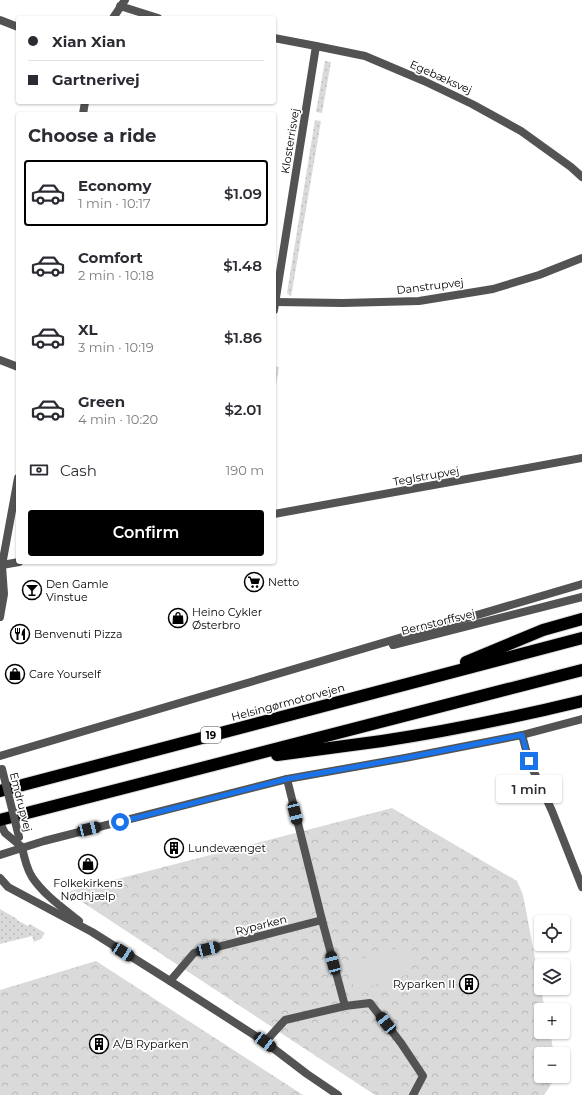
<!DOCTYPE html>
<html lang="en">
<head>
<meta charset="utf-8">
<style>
	:root { --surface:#fff; --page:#f2f2f3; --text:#2b2b33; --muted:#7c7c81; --line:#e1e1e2; --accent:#000 }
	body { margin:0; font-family:Montserrat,sans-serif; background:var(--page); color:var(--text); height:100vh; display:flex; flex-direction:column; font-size:15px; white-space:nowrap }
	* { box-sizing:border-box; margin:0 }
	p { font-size:13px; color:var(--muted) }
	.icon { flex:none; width:22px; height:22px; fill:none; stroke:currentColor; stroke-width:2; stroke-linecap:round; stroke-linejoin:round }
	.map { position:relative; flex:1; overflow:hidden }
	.panel { position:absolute; left:16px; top:112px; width:260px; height:452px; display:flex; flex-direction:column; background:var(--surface); border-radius:4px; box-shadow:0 1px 3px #0004 }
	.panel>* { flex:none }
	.banner { position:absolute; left:16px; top:16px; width:260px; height:88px; border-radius:4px; box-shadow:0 1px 3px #0004; display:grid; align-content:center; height:88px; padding:0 12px; background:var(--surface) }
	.fabs { position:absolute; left:534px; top:915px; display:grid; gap:8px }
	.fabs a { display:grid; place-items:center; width:36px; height:36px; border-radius:4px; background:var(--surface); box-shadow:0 1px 3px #0004; font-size:20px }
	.end { position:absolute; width:18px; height:18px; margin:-9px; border:5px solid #1a73e8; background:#fff; box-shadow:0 0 0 2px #fff }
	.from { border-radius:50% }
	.bubble { position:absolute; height:28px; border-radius:4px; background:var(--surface); box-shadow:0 1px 3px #0004; font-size:13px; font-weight:600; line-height:28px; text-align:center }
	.car { position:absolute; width:12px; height:24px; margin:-12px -6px; border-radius:5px; box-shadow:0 0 3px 1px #0007; background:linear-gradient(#222 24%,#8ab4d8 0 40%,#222 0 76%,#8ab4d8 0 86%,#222 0) }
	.banner b { display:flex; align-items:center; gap:14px; height:38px; font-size:15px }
	.banner b+b { border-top:1px solid var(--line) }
	.banner i { width:10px; height:10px; background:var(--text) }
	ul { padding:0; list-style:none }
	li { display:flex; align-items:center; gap:12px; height:66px; margin:0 8px 6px; padding:0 4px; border:2px solid transparent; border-radius:4px }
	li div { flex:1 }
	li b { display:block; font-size:15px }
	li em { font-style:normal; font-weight:600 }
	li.on { border-color:var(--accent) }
	li>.icon { width:36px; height:36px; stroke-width:1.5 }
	h2 { padding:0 12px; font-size:18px; line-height:48px }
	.pay { display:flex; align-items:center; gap:10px; height:44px; padding:0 12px; font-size:15px }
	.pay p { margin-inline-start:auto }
	.action { display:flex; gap:8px; margin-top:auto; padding:8px 12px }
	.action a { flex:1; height:46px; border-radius:4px; background:var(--accent); color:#fff; font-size:16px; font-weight:600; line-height:46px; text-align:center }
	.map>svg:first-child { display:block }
	.grass { fill:url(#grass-dots) }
	.park { fill:url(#park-crowns) }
	.pitch { fill:#dadada }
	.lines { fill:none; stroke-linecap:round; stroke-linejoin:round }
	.motorway-casing { stroke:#dbdbdb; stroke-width:14 }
	.minor { stroke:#535353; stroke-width:8 }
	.tertiary { stroke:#535353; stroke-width:8 }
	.motorway { stroke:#000; stroke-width:12 }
	.tertiary-bridge { stroke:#535353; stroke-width:8 }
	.route { stroke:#1a73e8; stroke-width:5 }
	.labels { text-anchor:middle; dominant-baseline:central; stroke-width:3.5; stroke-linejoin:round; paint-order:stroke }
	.shield { fill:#fff; stroke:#4c4c4c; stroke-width:1 }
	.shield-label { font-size:10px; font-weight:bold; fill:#000 }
	.street-label { font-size:11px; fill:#000; stroke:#fff }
	.poi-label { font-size:11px; fill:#000; stroke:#fff; text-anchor:start }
</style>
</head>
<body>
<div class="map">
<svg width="582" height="1095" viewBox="0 0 582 1095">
	<defs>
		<pattern id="grass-dots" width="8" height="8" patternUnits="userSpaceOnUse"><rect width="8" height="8" fill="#dadada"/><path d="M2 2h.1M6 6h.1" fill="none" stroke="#b9b9b9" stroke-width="1.8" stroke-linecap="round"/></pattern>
		<pattern id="park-crowns" width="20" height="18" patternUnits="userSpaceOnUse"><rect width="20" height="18" fill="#dadada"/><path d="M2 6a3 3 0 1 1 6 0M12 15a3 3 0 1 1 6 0" fill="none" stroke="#b9b9b9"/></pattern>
	</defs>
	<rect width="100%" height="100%" fill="#fff"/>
	<g class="grass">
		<polygon points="325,61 331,62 322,113 316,112"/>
		<polygon points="315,120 321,121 291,297 287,293"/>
		<polygon points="274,366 279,367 274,397"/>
		<polygon points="0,909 17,919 17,920 28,926 30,924 45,933 41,939 34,942 32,936 0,944"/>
	</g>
	<g class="park">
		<polygon points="392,808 517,881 523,895 545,1010 541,1010 541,1032 550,1032 554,1054 541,1054 541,1076 557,1076 544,1095 375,1095 67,892"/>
		<polygon points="96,961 303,1095 0,1095 0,990"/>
	</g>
	<polygon class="pitch" points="404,946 413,973 355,991 347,963"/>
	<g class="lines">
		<defs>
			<g id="motorway">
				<polyline points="466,662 543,630 582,619"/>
				<path d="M 277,755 C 312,750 347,746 382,741 C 449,731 516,717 582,701"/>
				<polyline points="0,791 582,638"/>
				<polyline points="0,820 582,670"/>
			</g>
		</defs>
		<use href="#motorway" class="motorway-casing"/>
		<g class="minor">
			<polyline points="120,6 158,18"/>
			<polyline points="0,20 18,27"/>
			<polyline points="274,38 316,46 365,56 424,81 472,104 521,131 571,167 582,177"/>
			<polyline points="275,302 343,303 419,301 493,289 539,275 582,258"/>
			<polyline points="274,310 316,46"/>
			<polyline points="0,360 18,367"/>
			<polyline points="274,514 582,458"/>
			<polyline points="2,565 19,562"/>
			<polyline points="522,735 529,761 552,811 582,887"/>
			<polyline points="287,779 322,920 345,1006"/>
			<path d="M 22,847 C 24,857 27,869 32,877 C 44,895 63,908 79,921"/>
			<polyline points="0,878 8,887 92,932 170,981 265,1042 307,1074 338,1095"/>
			<polyline points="170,981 194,953 322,920"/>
			<polyline points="265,1042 285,1020 345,1006 370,1003 401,1043 423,1076 413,1095"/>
		</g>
		<g class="tertiary">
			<polyline points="113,18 125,0"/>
			<polyline points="83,114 85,102"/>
			<polyline points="0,571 2,565 18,478"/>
			<polyline points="0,617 4,594 2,566"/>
			<polyline points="393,645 582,597"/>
			<polyline points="0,756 582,584"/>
			<polyline points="0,823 5,833 22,847"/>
			<polyline points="0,855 44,841 287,779 405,758 522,735 582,719"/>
		</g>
		<use href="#motorway" class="motorway"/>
		<polyline class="tertiary-bridge" points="2,769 19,837"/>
	</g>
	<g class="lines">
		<polyline class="route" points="120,822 287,779 405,758 522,735 529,761"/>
	</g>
	<defs>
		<symbol id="supermarket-ring" viewBox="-11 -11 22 22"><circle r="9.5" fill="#fff" stroke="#000" stroke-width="1.5"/><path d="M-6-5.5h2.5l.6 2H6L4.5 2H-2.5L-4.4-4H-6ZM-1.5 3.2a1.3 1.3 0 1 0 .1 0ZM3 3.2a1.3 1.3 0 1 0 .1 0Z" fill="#000"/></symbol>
		<symbol id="bar-ring" viewBox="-11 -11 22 22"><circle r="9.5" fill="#fff" stroke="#000" stroke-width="1.5"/><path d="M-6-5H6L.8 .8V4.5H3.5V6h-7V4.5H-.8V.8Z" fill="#000"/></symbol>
		<symbol id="shop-ring" viewBox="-11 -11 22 22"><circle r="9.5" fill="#fff" stroke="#000" stroke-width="1.5"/><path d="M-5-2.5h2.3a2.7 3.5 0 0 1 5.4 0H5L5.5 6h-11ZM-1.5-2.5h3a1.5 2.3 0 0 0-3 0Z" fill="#000"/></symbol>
		<symbol id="restaurant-ring" viewBox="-11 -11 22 22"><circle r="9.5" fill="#fff" stroke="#000" stroke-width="1.5"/><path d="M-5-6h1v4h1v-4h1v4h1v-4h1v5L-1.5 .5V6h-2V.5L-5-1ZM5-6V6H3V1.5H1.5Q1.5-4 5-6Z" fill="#000"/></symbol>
		<symbol id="building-ring" viewBox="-11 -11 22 22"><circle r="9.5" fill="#fff" stroke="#000" stroke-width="1.5"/><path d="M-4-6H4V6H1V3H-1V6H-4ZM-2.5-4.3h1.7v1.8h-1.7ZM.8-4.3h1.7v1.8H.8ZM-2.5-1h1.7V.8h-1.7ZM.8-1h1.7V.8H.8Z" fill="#000"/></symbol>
	</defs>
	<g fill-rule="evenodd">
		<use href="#supermarket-ring" x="243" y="571" width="22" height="22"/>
		<use href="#bar-ring" x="21" y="579" width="22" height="22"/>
		<use href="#shop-ring" x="167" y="607" width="22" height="22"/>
		<use href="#restaurant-ring" x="9" y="623" width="22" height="22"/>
		<use href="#shop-ring" x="4" y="663" width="22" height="22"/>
		<use href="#building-ring" x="163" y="837" width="22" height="22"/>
		<use href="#shop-ring" x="77" y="853" width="22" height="22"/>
		<use href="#building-ring" x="458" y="973" width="22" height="22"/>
		<use href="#building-ring" x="88" y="1033" width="22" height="22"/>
	</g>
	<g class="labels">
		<rect class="shield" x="201" y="727" width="20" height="16" rx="3"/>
		<g class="shield-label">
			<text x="211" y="735">19</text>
		</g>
		<g class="street-label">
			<text transform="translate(441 77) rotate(24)">Egebæksvej</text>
			<text transform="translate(290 141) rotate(-81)">Klosterrisvej</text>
			<text transform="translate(430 286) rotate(-7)">Danstrupvej</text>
			<text transform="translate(426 476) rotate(-10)">Teglstrupvej</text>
			<text transform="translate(438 622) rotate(-14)">Bernstorffsvej</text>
			<text transform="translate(288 702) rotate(-15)">Helsingørmotorvejen</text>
			<text transform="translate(21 802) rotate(76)">Emdrupvej</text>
			<text transform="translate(261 925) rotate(-14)">Ryparken</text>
		</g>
		<g class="poi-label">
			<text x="268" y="582">Netto</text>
			<text x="46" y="584">Den Gamle<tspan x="46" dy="13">Vinstue</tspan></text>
			<text x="192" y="612">Heino Cykler<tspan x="192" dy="13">Østerbro</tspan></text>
			<text x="34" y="634">Benvenuti Pizza</text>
			<text x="29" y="674">Care Yourself</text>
			<text x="188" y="848">Lundevænget</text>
			<text x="88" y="883" text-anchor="middle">Folkekirkens<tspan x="88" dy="13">Nødhjælp</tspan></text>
			<text x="455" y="984" text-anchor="end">Ryparken II</text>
			<text x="113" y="1044">A/B Ryparken</text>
		</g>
	</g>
</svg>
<div class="fabs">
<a><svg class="icon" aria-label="locate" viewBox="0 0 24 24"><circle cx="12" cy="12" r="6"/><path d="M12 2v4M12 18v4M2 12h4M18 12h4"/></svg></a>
<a><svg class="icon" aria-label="layers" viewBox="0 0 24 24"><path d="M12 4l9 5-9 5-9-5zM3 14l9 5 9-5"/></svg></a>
<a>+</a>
<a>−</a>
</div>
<i class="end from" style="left:120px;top:822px"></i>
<i class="end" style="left:529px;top:761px"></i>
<div class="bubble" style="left:496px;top:775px;width:66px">1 min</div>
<i class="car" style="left:295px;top:813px;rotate:166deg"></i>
<i class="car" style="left:89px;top:829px;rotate:76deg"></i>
<i class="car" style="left:208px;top:949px;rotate:76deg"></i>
<i class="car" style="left:123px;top:952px;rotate:122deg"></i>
<i class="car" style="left:333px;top:963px;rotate:345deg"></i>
<i class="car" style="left:386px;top:1023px;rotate:321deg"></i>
<i class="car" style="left:265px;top:1042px;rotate:127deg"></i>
<div class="banner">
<b><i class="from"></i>Xian Xian</b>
<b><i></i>Gartnerivej</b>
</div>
<section class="panel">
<h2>Choose a ride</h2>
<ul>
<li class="on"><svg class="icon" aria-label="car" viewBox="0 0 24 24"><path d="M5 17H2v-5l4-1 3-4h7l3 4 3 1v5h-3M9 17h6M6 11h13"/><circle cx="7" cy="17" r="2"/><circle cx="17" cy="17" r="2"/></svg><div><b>Economy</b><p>1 min · 10:17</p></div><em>$1.09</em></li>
<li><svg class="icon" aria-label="car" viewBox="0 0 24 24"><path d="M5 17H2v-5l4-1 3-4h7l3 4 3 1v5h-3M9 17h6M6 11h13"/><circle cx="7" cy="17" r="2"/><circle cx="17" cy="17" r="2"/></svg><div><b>Comfort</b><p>2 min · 10:18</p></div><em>$1.48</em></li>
<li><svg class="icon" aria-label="car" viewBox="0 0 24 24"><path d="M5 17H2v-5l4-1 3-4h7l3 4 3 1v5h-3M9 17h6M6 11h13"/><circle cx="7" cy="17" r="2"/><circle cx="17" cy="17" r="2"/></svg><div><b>XL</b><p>3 min · 10:19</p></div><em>$1.86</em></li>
<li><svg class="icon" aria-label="car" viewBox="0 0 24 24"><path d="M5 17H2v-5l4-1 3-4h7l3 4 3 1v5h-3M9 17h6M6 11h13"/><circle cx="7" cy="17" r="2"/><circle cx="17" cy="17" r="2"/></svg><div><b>Green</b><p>4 min · 10:20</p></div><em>$2.01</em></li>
</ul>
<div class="pay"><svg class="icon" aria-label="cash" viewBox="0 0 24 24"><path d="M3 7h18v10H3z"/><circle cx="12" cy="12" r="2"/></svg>Cash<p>190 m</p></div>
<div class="action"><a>Confirm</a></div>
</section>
</div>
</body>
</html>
